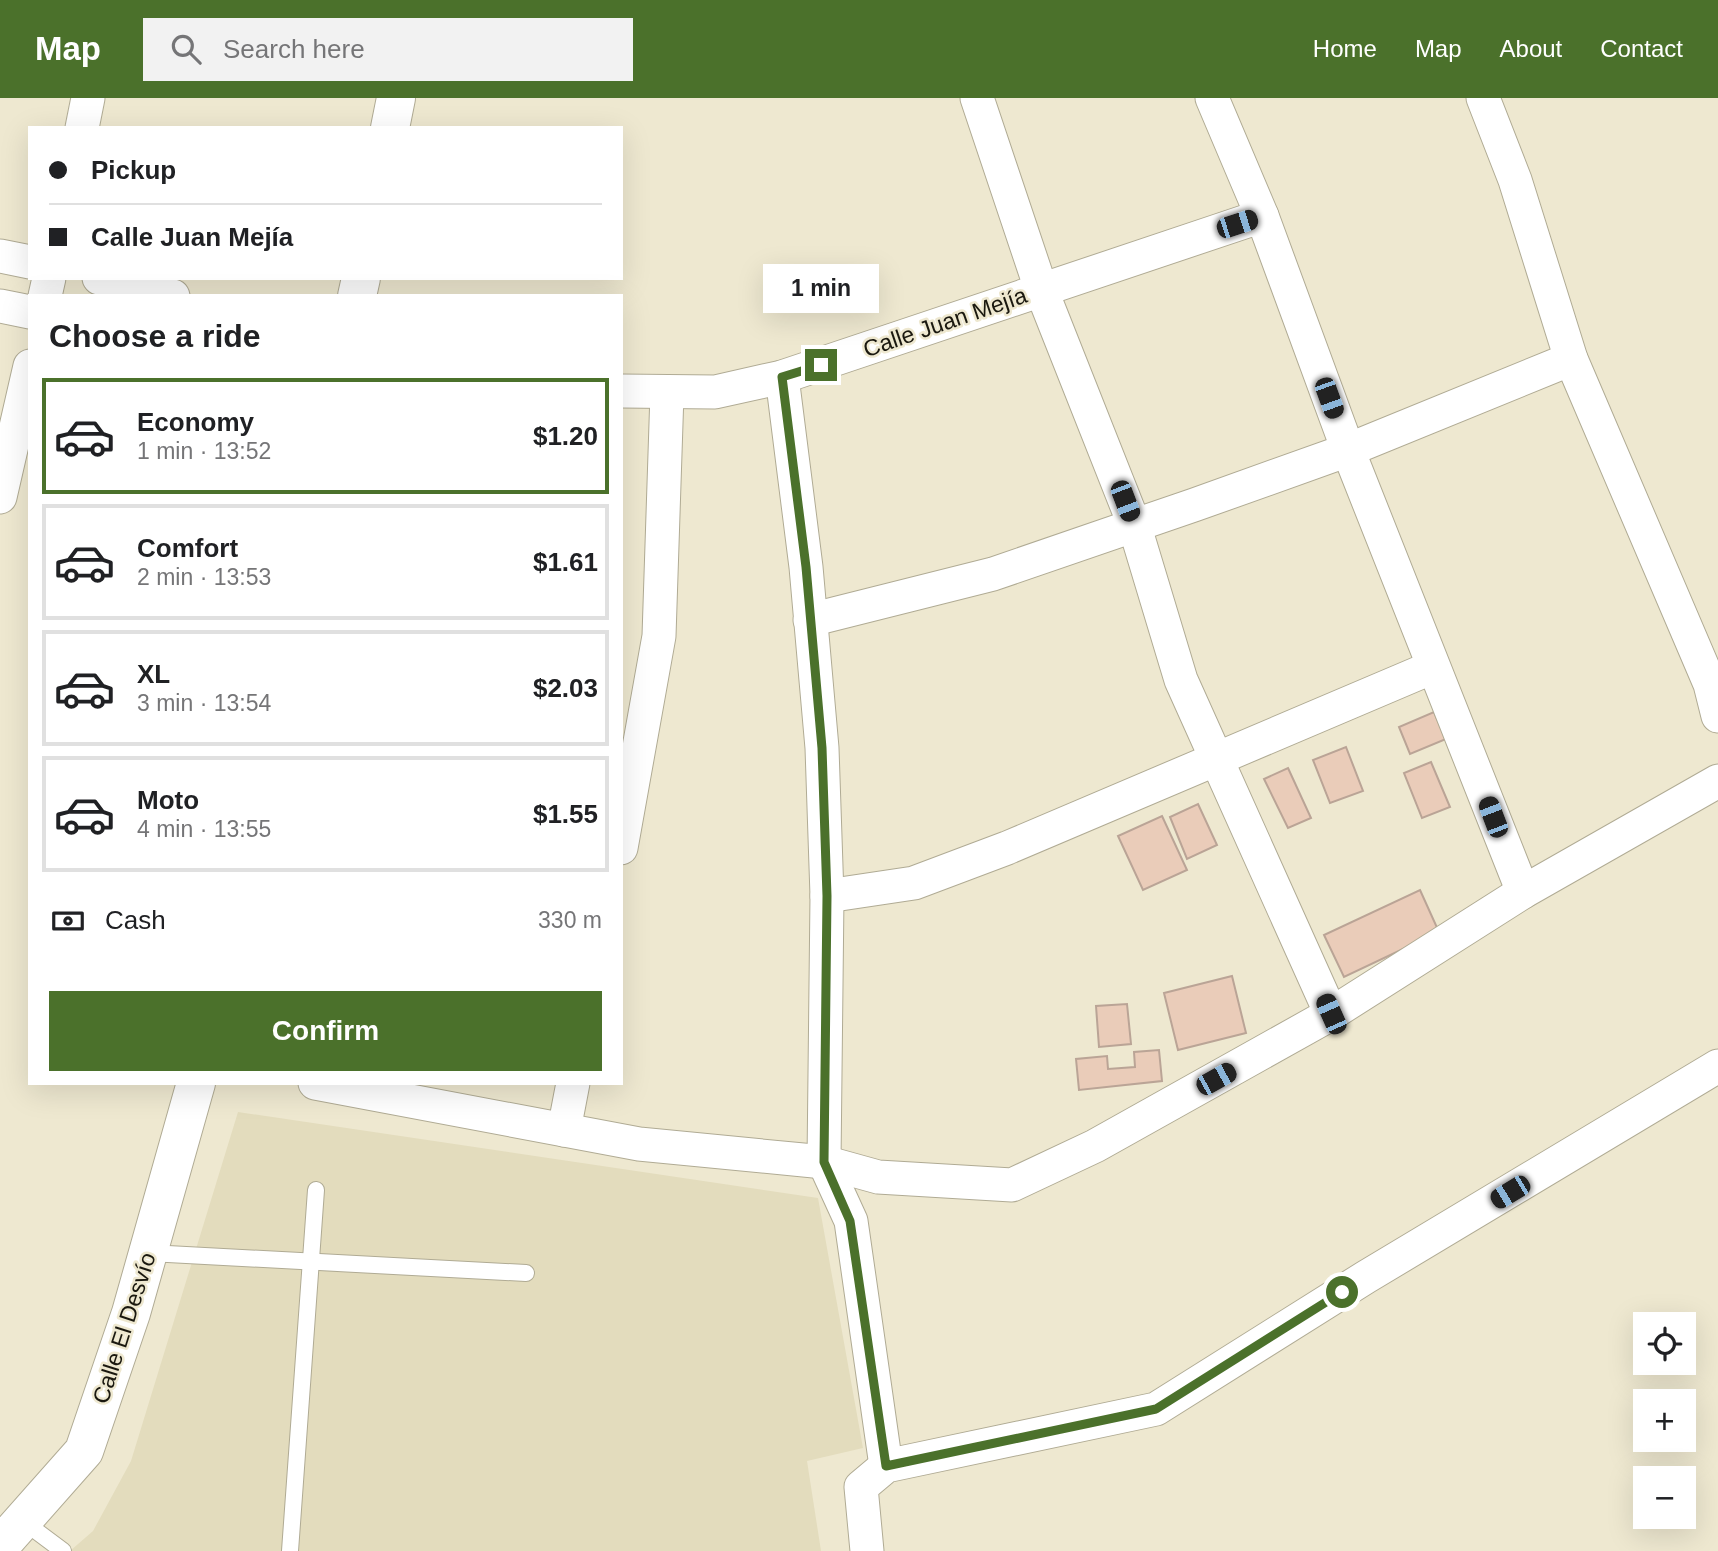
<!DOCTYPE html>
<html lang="en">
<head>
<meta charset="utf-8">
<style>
	:root { --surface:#fff; --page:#f2f2f2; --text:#202124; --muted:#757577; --line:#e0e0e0; --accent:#4b712b }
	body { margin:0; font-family:Helvetica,sans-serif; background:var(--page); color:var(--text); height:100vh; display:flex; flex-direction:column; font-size:26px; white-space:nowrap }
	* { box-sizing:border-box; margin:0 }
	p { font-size:23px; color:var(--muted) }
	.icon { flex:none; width:38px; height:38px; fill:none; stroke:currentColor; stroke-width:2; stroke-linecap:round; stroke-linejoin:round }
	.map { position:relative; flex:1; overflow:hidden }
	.side { position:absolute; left:28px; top:196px; width:595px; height:791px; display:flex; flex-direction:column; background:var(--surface); border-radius:0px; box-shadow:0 7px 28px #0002 }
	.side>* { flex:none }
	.guide { position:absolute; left:28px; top:28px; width:595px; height:154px; border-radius:0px; box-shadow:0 7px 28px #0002; display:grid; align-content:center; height:154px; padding:0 21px; background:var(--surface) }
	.tools { position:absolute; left:1633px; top:1214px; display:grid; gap:14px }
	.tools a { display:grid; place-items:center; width:63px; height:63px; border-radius:0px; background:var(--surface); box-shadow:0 7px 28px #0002; font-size:35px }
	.end { position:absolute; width:32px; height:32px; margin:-16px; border:9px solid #4b712b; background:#fff; box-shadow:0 0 0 4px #fff }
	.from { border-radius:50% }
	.bubble { position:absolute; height:49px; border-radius:0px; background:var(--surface); box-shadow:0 7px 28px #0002; font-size:23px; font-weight:700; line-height:49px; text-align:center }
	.car { position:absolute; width:21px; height:42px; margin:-21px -10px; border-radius:9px; box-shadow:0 0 5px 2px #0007; background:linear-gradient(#222 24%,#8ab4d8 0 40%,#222 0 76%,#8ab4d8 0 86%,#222 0) }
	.guide b { display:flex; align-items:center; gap:24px; height:66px; font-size:26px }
	.guide b+b { border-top:2px solid var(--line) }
	.guide i { width:18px; height:18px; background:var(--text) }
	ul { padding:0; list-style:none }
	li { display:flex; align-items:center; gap:21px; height:116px; margin:0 14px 10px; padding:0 7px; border:4px solid var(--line); border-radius:0px }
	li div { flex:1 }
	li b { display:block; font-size:26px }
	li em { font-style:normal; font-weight:700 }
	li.current { border-color:var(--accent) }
	li>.icon { width:63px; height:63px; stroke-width:1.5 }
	h2 { padding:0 21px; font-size:32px; line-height:84px }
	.pay { display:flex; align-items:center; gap:18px; height:77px; padding:0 21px; font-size:26px }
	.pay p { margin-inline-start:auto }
	.button { display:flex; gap:14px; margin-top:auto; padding:14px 21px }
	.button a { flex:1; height:80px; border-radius:0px; background:var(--accent); color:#fff; font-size:28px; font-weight:700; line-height:80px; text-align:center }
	header { display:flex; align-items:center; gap:42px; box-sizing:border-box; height:98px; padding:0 35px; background:var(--accent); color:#fff }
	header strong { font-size:33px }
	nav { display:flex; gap:38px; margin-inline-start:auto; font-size:24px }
	.search { width:490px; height:63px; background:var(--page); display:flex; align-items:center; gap:18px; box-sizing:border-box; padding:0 24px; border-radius:0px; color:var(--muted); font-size:26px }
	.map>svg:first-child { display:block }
	.built { fill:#e3dcbd }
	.building { fill:#eaccb9; stroke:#baa496; stroke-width:2 }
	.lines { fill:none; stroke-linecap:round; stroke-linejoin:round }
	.lane-casing { stroke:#b0ab94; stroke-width:18 }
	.street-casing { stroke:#b0ab94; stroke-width:35 }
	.secondary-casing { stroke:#b0ab94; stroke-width:40 }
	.lane { stroke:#fff; stroke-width:16 }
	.street { stroke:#fff; stroke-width:33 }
	.secondary { stroke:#fff; stroke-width:38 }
	.route { stroke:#4b712b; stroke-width:9 }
	.labels { text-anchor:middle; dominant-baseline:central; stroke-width:5; stroke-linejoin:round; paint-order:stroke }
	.street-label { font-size:23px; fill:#1a180f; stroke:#eee8d0 }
</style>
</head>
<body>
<header>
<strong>Map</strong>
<div class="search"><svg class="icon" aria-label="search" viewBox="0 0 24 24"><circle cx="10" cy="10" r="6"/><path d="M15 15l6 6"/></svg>Search here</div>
<nav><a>Home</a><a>Map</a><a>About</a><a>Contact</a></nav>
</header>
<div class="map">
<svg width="1718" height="1453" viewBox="0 0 1718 1453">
	<rect width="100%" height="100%" fill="#eee8d0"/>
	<polygon class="built" points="238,1014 818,1100 863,1350 807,1363 821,1453 70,1453 93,1433 131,1363"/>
	<g class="building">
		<polygon points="1434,614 1446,641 1410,656 1399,629"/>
		<polygon points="1346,649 1363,693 1330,705 1313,662"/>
		<polygon points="1431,664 1450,709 1422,720 1404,675"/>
		<polygon points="1288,670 1311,720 1288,730 1264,681"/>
		<polygon points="1198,706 1217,747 1187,761 1170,719"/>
		<polygon points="1162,718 1187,772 1143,792 1118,738"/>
		<polygon points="1420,792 1439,834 1344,879 1324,837"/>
		<polygon points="1232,878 1246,935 1178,952 1164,895"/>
		<polygon points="1127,906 1131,946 1099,949 1096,908"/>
		<polygon points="1159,952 1162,983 1079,992 1076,961 1107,958 1108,971 1135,969 1134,954"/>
	</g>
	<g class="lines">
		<defs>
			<g id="lane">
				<polyline points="149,1155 526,1175"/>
				<polyline points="23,1423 63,1453"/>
				<polyline points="290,1453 316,1092"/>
			</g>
			<g id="street">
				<polyline points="977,0 1041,191 1134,426 1181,582 1331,916"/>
				<polyline points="1212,0 1262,118 1348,352 1523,794"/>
				<polyline points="1483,0 1515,82 1571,261 1710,586 1718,618"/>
				<polyline points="82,30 88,0"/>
				<polyline points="0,158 30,164"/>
				<polyline points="99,180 173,198"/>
				<polyline points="45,198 49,180"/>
				<polyline points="0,208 30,214"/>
				<polyline points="782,279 806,469 822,650 827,798 824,1064 851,1123 886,1368"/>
				<polyline points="621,293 715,294 782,279 1262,118"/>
				<polyline points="0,399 30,268"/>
				<polyline points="810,522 993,476 1194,407 1348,352 1571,261"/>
				<polyline points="621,750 659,538 667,295"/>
				<polyline points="827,798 914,785 1007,750 1433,569"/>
				<polyline points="315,985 639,1046 824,1064 878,1079 1012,1087 1095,1048 1331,916 1523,794 1718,683"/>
				<polyline points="564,1032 573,985"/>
				<polyline points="867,1453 861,1389 886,1368 1156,1311 1366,1179 1718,968"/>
			</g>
			<g id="secondary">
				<polyline points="390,30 396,0"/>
				<polyline points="357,198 361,180"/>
				<polyline points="0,1448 84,1353 131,1215 196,985"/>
			</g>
		</defs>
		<use href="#lane" class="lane-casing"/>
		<use href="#street" class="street-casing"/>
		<use href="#secondary" class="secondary-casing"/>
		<use href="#lane" class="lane"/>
		<use href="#street" class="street"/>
		<use href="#secondary" class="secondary"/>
	</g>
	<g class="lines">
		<polyline class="route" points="821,267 782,279 806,469 822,650 827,798 824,1064 850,1123 886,1368 1156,1311 1342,1194"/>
	</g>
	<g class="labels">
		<g class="street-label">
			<text transform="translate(945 224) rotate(-19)">Calle Juan Mejía</text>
			<text transform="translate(124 1230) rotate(-72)">Calle El Desvío</text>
		</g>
	</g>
</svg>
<div class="tools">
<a><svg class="icon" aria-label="locate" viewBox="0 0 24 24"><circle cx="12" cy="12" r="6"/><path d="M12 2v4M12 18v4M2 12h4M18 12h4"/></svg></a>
<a>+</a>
<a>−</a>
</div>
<i class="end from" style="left:1342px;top:1194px"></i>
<i class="end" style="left:821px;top:267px"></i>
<div class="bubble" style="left:763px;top:166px;width:116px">1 min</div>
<i class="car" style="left:1237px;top:126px;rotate:72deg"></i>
<i class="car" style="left:1329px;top:300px;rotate:160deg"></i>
<i class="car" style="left:1125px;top:403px;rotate:159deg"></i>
<i class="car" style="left:1493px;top:719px;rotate:339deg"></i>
<i class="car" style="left:1331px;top:916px;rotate:336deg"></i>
<i class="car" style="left:1216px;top:981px;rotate:61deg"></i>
<i class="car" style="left:1510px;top:1094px;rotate:239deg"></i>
<div class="guide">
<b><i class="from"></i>Pickup</b>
<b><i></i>Calle Juan Mejía</b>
</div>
<section class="side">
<h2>Choose a ride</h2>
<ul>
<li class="current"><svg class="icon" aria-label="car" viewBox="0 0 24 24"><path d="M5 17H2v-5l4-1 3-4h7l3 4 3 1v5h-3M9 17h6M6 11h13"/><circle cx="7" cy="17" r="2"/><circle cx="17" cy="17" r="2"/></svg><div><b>Economy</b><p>1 min · 13:52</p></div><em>$1.20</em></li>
<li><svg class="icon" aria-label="car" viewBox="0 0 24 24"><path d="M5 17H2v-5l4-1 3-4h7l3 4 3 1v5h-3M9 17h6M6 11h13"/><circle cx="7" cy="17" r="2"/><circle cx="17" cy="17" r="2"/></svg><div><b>Comfort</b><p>2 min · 13:53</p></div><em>$1.61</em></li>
<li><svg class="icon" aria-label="car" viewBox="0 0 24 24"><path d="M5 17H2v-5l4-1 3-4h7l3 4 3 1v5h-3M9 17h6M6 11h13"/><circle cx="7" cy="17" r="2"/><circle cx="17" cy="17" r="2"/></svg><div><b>XL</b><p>3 min · 13:54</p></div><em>$2.03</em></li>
<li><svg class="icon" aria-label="car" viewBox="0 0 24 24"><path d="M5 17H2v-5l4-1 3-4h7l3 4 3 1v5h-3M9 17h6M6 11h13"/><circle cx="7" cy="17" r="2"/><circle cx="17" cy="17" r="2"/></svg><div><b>Moto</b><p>4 min · 13:55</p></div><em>$1.55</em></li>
</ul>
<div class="pay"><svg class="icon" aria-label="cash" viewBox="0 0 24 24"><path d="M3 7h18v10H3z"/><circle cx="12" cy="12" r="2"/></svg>Cash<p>330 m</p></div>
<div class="button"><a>Confirm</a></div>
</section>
</div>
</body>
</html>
